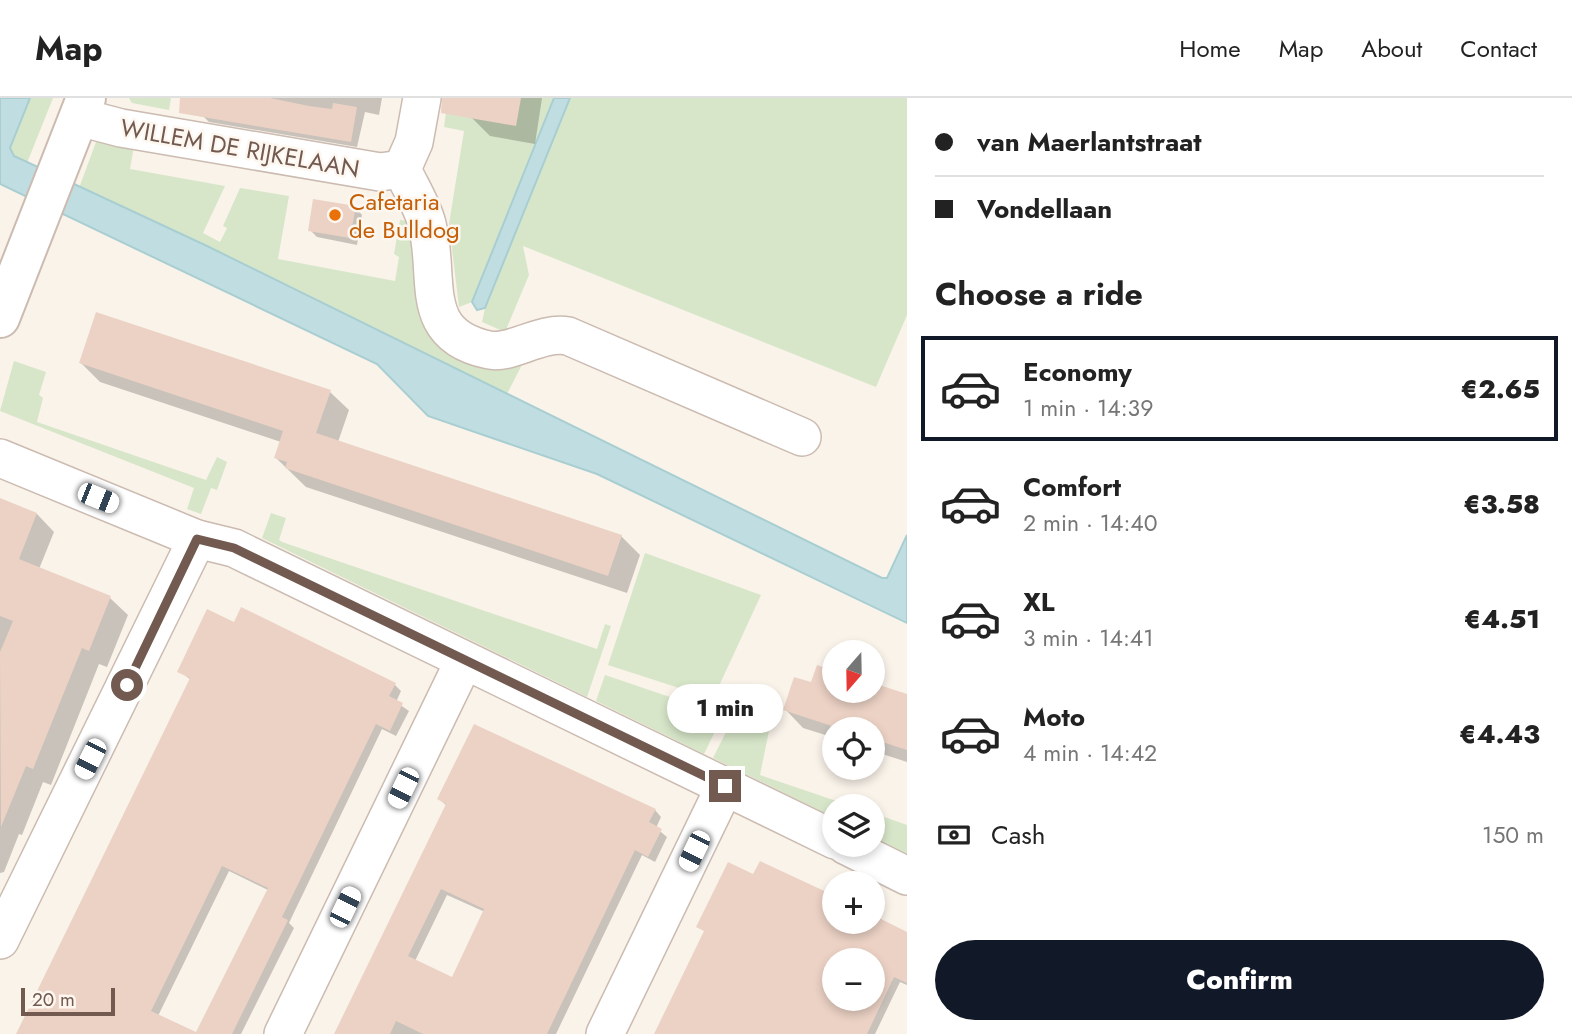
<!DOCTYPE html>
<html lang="en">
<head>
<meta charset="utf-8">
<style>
	:root { --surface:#fff; --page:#f6f6f6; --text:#222; --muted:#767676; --line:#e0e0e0; --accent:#111827 }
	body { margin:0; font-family:Jost,sans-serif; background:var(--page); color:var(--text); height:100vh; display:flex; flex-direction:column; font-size:26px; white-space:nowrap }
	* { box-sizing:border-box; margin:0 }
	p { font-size:23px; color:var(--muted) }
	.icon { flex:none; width:38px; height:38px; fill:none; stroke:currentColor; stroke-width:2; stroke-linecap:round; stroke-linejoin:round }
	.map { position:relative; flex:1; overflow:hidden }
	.side { display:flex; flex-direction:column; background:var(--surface); width:665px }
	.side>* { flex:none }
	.hud { display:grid; align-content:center; height:154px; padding:0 28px; background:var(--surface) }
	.needle { width:46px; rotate:200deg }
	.tools { position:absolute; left:822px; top:542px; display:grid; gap:14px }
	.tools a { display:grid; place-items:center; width:63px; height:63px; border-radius:50%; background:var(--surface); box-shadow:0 4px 10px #0003; font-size:35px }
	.scale { position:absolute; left:21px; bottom:18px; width:94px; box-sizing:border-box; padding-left:7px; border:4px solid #725a50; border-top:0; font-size:19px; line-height:24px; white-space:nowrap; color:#725a50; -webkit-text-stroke:5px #fdf7f0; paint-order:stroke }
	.end { position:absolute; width:32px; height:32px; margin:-16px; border:9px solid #725a50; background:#fff; box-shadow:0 0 0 4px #fff }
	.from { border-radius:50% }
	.bubble { position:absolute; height:49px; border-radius:24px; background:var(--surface); box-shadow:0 4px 10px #0003; font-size:23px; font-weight:800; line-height:49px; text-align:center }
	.car { position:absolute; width:21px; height:42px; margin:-21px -10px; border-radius:9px; box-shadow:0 0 5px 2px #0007; background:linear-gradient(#fff 24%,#345 0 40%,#fff 0 76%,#345 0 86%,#fff 0) }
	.hud b { display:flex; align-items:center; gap:24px; height:66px; font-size:26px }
	.hud b+b { border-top:2px solid var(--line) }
	.hud i { width:18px; height:18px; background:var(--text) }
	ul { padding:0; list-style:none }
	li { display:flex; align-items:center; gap:21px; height:105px; margin:0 14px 10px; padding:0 14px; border:4px solid transparent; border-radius:0px }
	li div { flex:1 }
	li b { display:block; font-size:26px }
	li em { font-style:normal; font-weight:800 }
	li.current { border-color:var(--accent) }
	li>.icon { width:63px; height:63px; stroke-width:1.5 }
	h2 { padding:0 28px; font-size:32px; line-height:84px }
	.pay { display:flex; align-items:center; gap:18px; height:77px; padding:0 28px; font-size:26px }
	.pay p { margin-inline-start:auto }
	.cta { display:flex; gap:14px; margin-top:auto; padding:14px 28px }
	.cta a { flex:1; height:80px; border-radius:42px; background:var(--accent); color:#fff; font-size:28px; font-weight:800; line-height:80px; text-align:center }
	header { display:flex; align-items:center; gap:42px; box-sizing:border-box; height:98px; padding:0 35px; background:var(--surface); border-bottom:2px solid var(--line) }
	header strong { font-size:33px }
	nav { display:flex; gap:38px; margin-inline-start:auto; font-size:24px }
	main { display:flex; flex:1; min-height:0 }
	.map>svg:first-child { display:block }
	.green { fill:#d7e6c9 }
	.water { fill:#c0dee1; stroke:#a8ced2; stroke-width:2 }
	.shadow { fill:#0003; fill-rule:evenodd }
	.building { fill:#ecd2c5; fill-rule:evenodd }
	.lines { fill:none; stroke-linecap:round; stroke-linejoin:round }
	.minor-casing { stroke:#cbbbb1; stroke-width:40 }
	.tertiary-casing { stroke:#cbbbb1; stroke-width:42 }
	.minor { stroke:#fff; stroke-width:37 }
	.tertiary { stroke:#fff; stroke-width:38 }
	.route { stroke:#725a50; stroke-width:9 }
	.food-dot { fill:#e8710a; stroke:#fdf7f0; stroke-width:2.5 }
	.labels { text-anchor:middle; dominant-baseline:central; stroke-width:5; stroke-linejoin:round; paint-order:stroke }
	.street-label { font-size:24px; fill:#725a50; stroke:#fdf7f0 }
	.food-label { font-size:24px; fill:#c56008; stroke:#fdf7f0; text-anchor:start }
</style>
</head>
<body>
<header>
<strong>Map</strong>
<nav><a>Home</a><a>Map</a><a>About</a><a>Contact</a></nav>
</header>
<main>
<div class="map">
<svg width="907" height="936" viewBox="0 0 907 936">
	<rect width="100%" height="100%" fill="#faf3ea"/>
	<g class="green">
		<polygon points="30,0 53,0 27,65 14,58 10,50"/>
		<polygon points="129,0 171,0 169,12 132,5"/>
		<polygon points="448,0 554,0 472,204 459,209 449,126 464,33 444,29"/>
		<polygon points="570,0 907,0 907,217 876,289 523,148 529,177 505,234 482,224 485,210"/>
		<polygon points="96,44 134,48 130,71 225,88 203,135 220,144 227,130 223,128 240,90 289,98 278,161 395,183 399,159 394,156 400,122 413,124 425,225 526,259 507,296 79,90"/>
		<polygon points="14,263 46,274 39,297 43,300 37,324 206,382 217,359 227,364 217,392 211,390 201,416 187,411 194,390 0,313"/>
		<polygon points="271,415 286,420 279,442 282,444 597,551 605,526 611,528 587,599 262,440"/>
		<polygon points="645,455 761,497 713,601 608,567"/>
		<polygon points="605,577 723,617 704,656 596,603"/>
		<polygon points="735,616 770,628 760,677 854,709 835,709 835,720 713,660"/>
		<polygon points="873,715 907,727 907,756 873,739"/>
	</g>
	<g class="water">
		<polygon points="0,0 30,0 10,50 14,58 207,148 882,480 887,480 907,437 907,525 597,376 428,318 377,266 0,86"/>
		<polygon points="554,0 570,0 485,210 477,212 472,204"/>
	</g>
	<g class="shadow">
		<polygon points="206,0 382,0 379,17 365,14 357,49 209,24 203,18"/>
		<polygon points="474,0 542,0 535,46 490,38 471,19"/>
		<polygon points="355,109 362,117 357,147 317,139 310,132"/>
		<polygon points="81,265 330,294 349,312 338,344 621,438 640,457 627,495 306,389 276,360 281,344 100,284"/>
		<polygon points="0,402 37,416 54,434 39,471 110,500 128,517 107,569 99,566 51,687 43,684 22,737 19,736 4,774 0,775"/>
		<polygon points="234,526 395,587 401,593 396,604 409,613 396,638 382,631 289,825 294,830 241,936 197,936 268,792 229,773 158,918 196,936 18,936 191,582 179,573"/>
		<polygon points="835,593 907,598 907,664 873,653 873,632 835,632 835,640 803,630 785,611"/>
		<path d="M 439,701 L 655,712 L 661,719 L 656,730 L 667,739 L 655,764 L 642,757 L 556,936 L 336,936 L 447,708 ZM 447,797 L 485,814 L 452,882 L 415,863 Z"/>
		<path d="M 835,824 L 907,836 L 907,887 L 900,884 L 875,936 L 747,936 ZM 835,863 L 873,863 L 873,901 L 835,901 Z"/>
	</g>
	<g class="building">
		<polygon points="180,0 270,0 309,8 332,11 333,5 357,9 351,44 179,15"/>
		<polygon points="442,0 521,0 516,28 441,15"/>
		<polygon points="313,101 356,108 350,140 308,133"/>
		<polygon points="96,214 331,292 316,335 622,437 608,478 285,370 287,364 274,360 283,333 79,265"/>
		<polygon points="0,400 37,415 19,461 111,498 89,553 82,550 33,671 26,668 1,729 0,554 13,523 0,518"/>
		<path d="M 241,509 L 396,585 L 389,598 L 403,605 L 390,633 L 376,626 L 282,819 L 288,822 L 232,936 L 16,936 L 190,580 L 177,574 L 207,511 L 234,524 ZM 222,768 L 268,790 L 196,934 L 151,913 Z"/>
		<polygon points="817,567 835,573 835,593 873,593 873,585 907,596 907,652 873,641 873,632 844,632 783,612 794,579 811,584"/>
		<path d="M 474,626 L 656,711 L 649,724 L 662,731 L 648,759 L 635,752 L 547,936 L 423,936 L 396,923 L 390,936 L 334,936 L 446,706 L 437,701 ZM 441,791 L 484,811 L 452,879 L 408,858 Z"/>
		<path d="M 760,763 L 835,798 L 835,824 L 873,824 L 873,817 L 907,834 L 907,885 L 894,879 L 867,936 L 654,936 L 704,833 L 696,829 L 728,764 L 753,776 ZM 835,863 L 873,863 L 873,901 L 835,901 Z"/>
	</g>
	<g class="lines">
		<defs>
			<g id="minor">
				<polyline points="79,19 121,30 380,74 402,71"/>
				<path d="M 402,71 C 410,89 422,107 427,126 C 441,180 416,237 489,252 C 511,257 540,233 568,238 L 802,339"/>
				<polyline points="402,71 414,44 422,0"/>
				<polyline points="0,360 197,441 234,450 835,742"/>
				<polyline points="845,747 907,778"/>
				<polyline points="0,842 197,441"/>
				<polyline points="283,936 464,563"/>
				<polyline points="605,936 725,688"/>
			</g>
			<polyline id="tertiary" points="0,220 86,0"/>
		</defs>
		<use href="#minor" class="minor-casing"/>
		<use href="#tertiary" class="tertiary-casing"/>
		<use href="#minor" class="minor"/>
		<use href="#tertiary" class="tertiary"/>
	</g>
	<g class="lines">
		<polyline class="route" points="127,587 197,441 234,450 725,688"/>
	</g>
	<circle class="food-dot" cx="335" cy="117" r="7"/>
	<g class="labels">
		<g class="street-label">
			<text transform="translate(240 50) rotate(10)">WILLEM DE RIJKELAAN</text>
		</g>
		<g class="food-label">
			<text x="349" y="103">Cafetaria<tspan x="349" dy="28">de Bulldog</tspan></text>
		</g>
	</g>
</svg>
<div class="tools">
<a><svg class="needle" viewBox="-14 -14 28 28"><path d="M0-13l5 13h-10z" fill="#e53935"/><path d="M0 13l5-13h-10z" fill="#767676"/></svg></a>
<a><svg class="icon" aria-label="locate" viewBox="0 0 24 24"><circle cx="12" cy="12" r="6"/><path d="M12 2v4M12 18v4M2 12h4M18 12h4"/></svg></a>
<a><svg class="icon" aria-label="layers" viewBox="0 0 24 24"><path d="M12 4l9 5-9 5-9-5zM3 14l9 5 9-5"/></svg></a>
<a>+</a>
<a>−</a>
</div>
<div class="scale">20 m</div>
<i class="end from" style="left:127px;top:587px"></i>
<i class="end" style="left:725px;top:688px"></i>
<div class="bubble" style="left:667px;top:586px;width:116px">1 min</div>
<i class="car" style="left:98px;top:400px;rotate:112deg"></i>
<i class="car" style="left:90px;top:661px;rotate:207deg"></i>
<i class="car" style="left:403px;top:690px;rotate:206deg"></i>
<i class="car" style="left:694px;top:753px;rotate:206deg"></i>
<i class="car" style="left:345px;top:809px;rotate:26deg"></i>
</div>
<section class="side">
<div class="hud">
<b><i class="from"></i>van Maerlantstraat</b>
<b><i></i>Vondellaan</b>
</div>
<h2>Choose a ride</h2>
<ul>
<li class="current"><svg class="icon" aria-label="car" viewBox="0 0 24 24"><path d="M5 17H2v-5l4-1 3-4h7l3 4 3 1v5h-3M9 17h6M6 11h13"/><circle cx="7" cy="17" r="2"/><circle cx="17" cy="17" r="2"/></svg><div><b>Economy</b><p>1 min · 14:39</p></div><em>€2.65</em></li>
<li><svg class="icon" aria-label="car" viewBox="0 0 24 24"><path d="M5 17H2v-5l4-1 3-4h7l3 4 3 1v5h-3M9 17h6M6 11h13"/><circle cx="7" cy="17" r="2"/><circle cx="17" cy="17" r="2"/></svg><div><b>Comfort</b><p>2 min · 14:40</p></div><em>€3.58</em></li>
<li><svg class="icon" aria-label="car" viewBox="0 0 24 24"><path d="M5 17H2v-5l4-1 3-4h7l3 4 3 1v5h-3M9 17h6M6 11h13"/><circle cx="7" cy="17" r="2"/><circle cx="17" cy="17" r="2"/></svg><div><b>XL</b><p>3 min · 14:41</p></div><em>€4.51</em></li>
<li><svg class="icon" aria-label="car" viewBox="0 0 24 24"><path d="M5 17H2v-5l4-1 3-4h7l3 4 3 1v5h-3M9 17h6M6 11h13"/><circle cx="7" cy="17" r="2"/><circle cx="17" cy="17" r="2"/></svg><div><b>Moto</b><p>4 min · 14:42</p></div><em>€4.43</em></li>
</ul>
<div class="pay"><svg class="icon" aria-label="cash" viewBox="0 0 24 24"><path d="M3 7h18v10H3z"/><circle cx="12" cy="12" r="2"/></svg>Cash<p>150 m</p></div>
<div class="cta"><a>Confirm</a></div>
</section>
</main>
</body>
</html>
